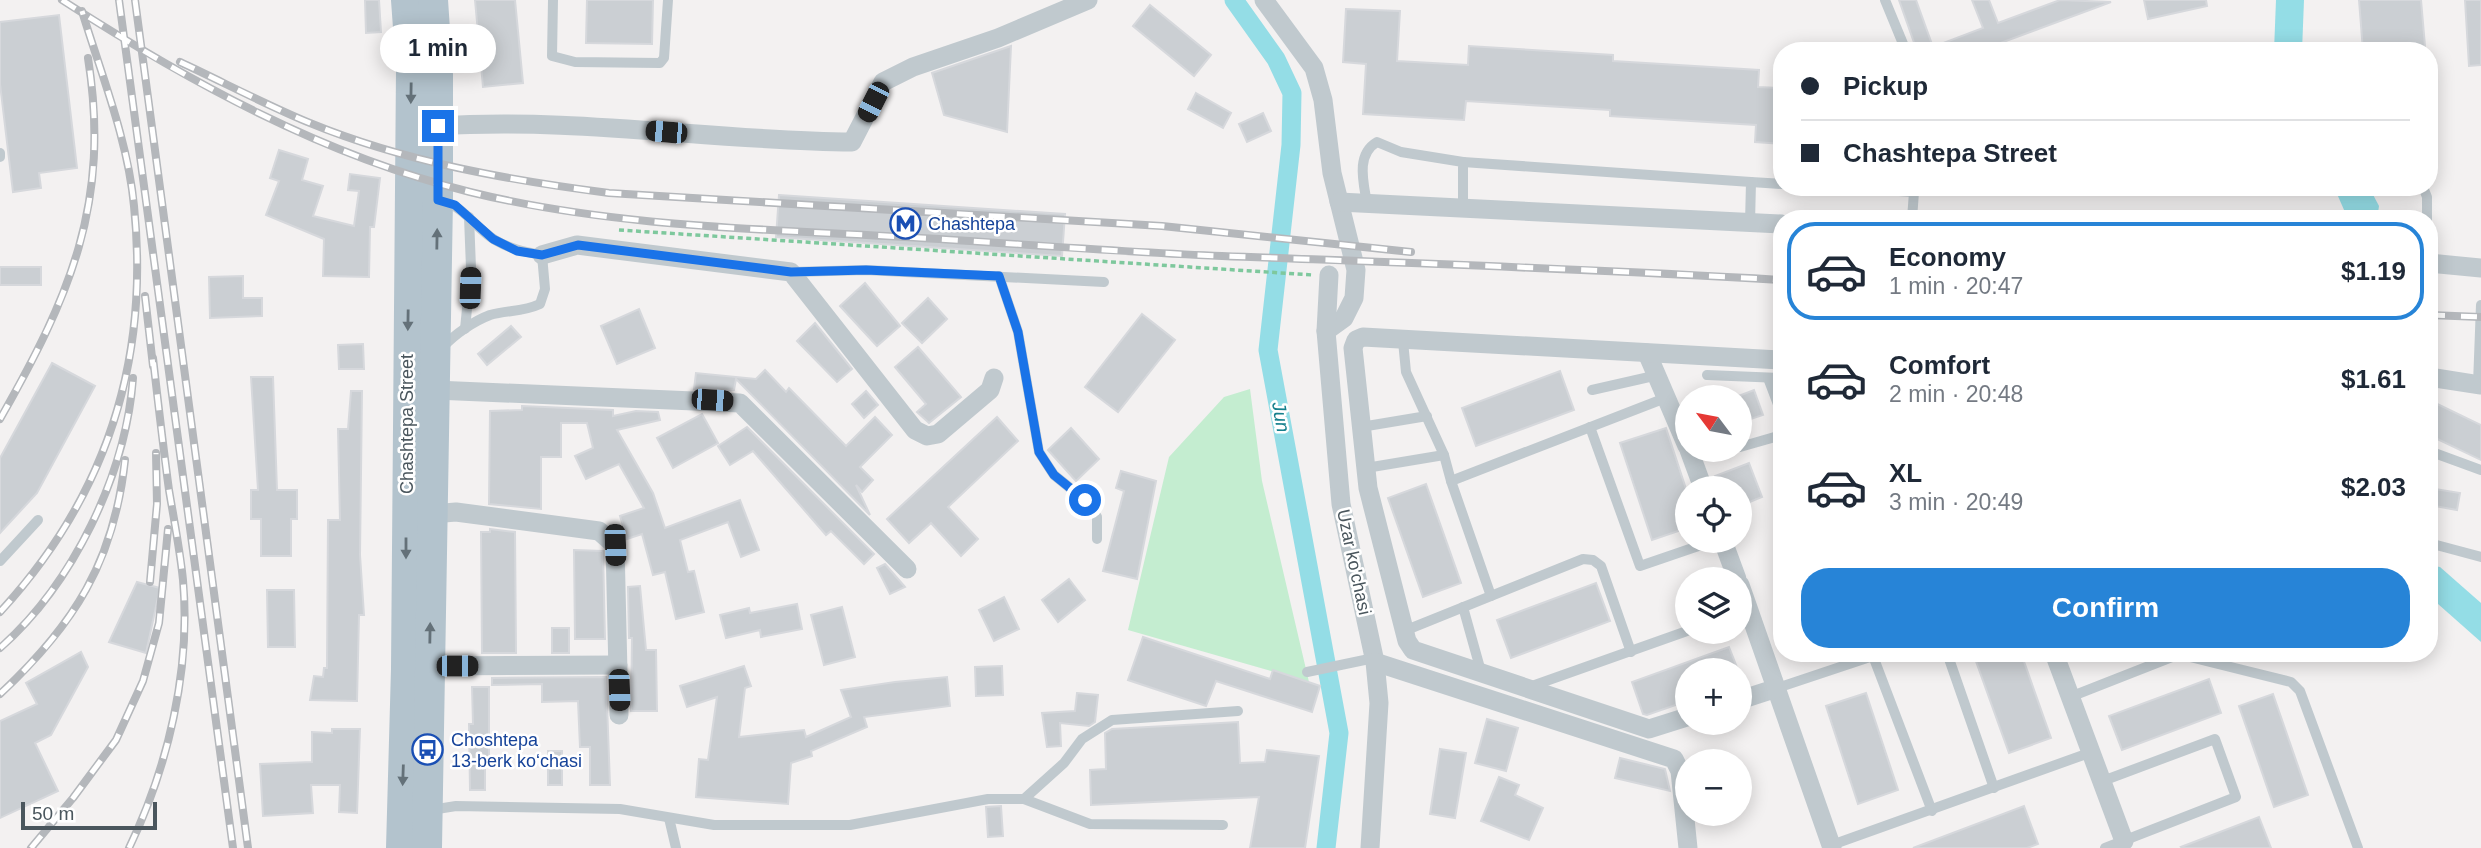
<!DOCTYPE html>
<html lang="en">
<head>
<meta charset="utf-8">
<style>
	:root { --surface:#fff; --page:#f2f2f3; --text:#1f2937; --muted:#747a83; --line:#e0e1e3; --accent:#2784d7 }
	body { margin:0; font-family:Arial,sans-serif; background:var(--page); color:var(--text); height:100vh; display:flex; flex-direction:column; font-size:26px; white-space:nowrap }
	* { box-sizing:border-box; margin:0 }
	p { font-size:23px; color:var(--muted) }
	.icon { flex:none; width:38px; height:38px; fill:none; stroke:currentColor; stroke-width:2; stroke-linecap:round; stroke-linejoin:round }
	.map { position:relative; flex:1; overflow:hidden }
	.details { position:absolute; left:1773px; top:210px; width:665px; height:452px; display:flex; flex-direction:column; background:var(--surface); border-radius:28px; box-shadow:0 4px 18px #0003 }
	.details>* { flex:none }
	.banner { position:absolute; left:1773px; top:42px; width:665px; height:154px; border-radius:28px; box-shadow:0 4px 18px #0003; display:grid; align-content:center; height:154px; padding:0 28px; background:var(--surface) }
	.needle { width:46px; rotate:302deg }
	.fabs { position:absolute; left:1675px; top:385px; display:grid; gap:14px }
	.fabs a { display:grid; place-items:center; width:77px; height:77px; border-radius:50%; background:var(--surface); box-shadow:0 4px 18px #0003; font-size:35px }
	.scale { position:absolute; left:21px; bottom:18px; width:136px; box-sizing:border-box; padding-left:7px; border:4px solid #4a565d; border-top:0; font-size:19px; line-height:24px; white-space:nowrap; color:#4a565d; -webkit-text-stroke:5px #fff; paint-order:stroke }
	.end { position:absolute; width:32px; height:32px; margin:-16px; border:9px solid #1a73e8; background:#fff; box-shadow:0 0 0 4px #fff }
	.from { border-radius:50% }
	.bubble { position:absolute; height:49px; border-radius:24px; background:var(--surface); box-shadow:0 4px 18px #0003; font-size:23px; font-weight:700; line-height:49px; text-align:center }
	.car { position:absolute; width:21px; height:42px; margin:-21px -10px; border-radius:9px; box-shadow:0 0 5px 2px #0007; background:linear-gradient(#222 24%,#8ab4d8 0 40%,#222 0 76%,#8ab4d8 0 86%,#222 0) }
	.banner b { display:flex; align-items:center; gap:24px; height:66px; font-size:26px }
	.banner b+b { border-top:2px solid var(--line) }
	.banner i { width:18px; height:18px; background:var(--text) }
	ul { padding:12px 0 0; list-style:none }
	li { display:flex; align-items:center; gap:21px; height:98px; margin:0 14px 10px; padding:0 14px; border:4px solid transparent; border-radius:28px }
	li div { flex:1 }
	li b { display:block; font-size:26px }
	li em { font-style:normal; font-weight:700 }
	li.selected { border-color:var(--accent) }
	li>.icon { width:63px; height:63px; stroke-width:1.5 }
	.cta { display:flex; gap:14px; margin-top:auto; padding:14px 28px }
	.cta a { flex:1; height:80px; border-radius:28px; background:var(--accent); color:#fff; font-size:28px; font-weight:700; line-height:80px; text-align:center }
	.map>svg:first-child { display:block }
	.green { fill:#c4edd0 }
	.water { fill:#94dde6 }
	.lines { fill:none; stroke-linecap:round; stroke-linejoin:round }
	.canal { stroke:#94dde6; stroke-width:19 }
	.building { fill:#cbcfd3; stroke:#d6d8dc; stroke-width:2 }
	.path { stroke:#7ec89d; stroke-width:3.5; stroke-dasharray:5 3.5; stroke-linecap:butt }
	.service { stroke:#c0c9ce; stroke-width:10 }
	.minor { stroke:#c0c9ce; stroke-width:19 }
	.primary { stroke:#b3c3cd; stroke-width:30 }
	.rail-casing { stroke:#b4b7bb; stroke-width:8 }
	.rail { stroke:#fff; stroke-width:5; stroke-dasharray:16; stroke-linecap:butt }
	.oneway { fill:#647179 }
	.route { stroke:#1a73e8; stroke-width:9 }
	.labels { text-anchor:middle; dominant-baseline:central; stroke-width:5; stroke-linejoin:round; paint-order:stroke }
	.transit-label { font-size:18px; fill:#164399; stroke:#fff; text-anchor:start }
	.street-label { font-size:18px; fill:#4a565d; stroke:#fff }
	.water-label { font-size:19px; font-style:italic; fill:#16808d; stroke:#fff }
</style>
</head>
<body>
<div class="map">
<svg width="2481" height="848" viewBox="0 0 2481 848">
	<rect width="100%" height="100%" fill="#f3f1f1"/>
	<polygon class="green" points="1250,389 1262,481 1309,682 1128,630 1169,457 1224,397"/>
	<g class="water">
		<polygon points="2276,0 2304,0 2302,51 2274,51"/>
		<polygon points="2334,187 2369,187 2379,206 2377,219 2348,219"/>
		<polygon points="2429,565 2440,567 2481,603 2481,642 2429,596"/>
	</g>
	<g class="lines">
		<polyline class="canal" points="1234,0 1276,59 1292,93 1291,145 1268,350 1339,733 1326,848"/>
	</g>
	<g class="building">
		<polygon points="365,0 379,0 381,32 366,33"/>
		<polygon points="475,0 515,0 523,83 483,87"/>
		<polygon points="587,0 653,0 652,44 586,43"/>
		<polygon points="1899,0 1916,0 1933,47 1983,28 1972,0 1989,0 1998,23 2060,0 2111,2 1979,51 1917,51"/>
		<polygon points="2144,0 2206,0 2207,6 2148,19"/>
		<polygon points="2359,0 2421,0 2425,46 2363,51"/>
		<polygon points="2465,0 2481,0 2481,65 2469,66"/>
		<polygon points="1150,5 1211,55 1194,76 1133,26"/>
		<polygon points="1346,9 1400,11 1397,61 1468,65 1469,46 1613,55 1613,61 1759,70 1758,87 1782,88 1782,144 1755,142 1756,125 1610,116 1610,110 1466,101 1464,120 1363,114 1366,64 1343,62"/>
		<polygon points="59,15 77,168 39,173 41,188 13,192 0,84 0,22"/>
		<polygon points="1011,46 1007,132 944,115 932,73"/>
		<polygon points="1196,93 1231,113 1223,128 1188,109"/>
		<polygon points="1263,113 1271,131 1247,142 1239,124"/>
		<polygon points="279,150 308,159 302,180 323,186 313,216 354,226 359,191 348,190 350,174 380,178 374,227 370,227 369,277 323,276 324,239 266,215 279,181 270,178"/>
		<polygon points="779,195 1065,214 1062,256 776,237"/>
		<rect x="0" y="267" width="41" height="18"/>
		<polygon points="243,276 243,298 262,298 262,316 210,318 209,277"/>
		<polygon points="865,283 900,326 877,346 840,306"/>
		<polygon points="928,298 947,319 922,343 902,323"/>
		<polygon points="639,309 655,348 617,364 601,326"/>
		<polygon points="1142,314 1175,340 1118,412 1085,387"/>
		<polygon points="815,323 852,369 837,382 797,341"/>
		<polygon points="511,326 521,337 487,365 478,354"/>
		<polygon points="363,344 364,369 339,369 338,345"/>
		<polygon points="918,347 961,397 929,423 917,412 926,404 895,367"/>
		<polygon points="52,363 95,386 37,493 0,533 0,458"/>
		<polygon points="765,370 786,392 789,388 846,446 875,417 892,435 860,467 873,480 862,492 856,485 870,515 736,379 734,390 694,389 696,373 756,379"/>
		<polygon points="1560,371 1574,410 1476,446 1462,408"/>
		<polygon points="251,377 273,377 277,490 297,490 297,519 291,519 291,556 261,556 261,519 251,519 251,490 258,490"/>
		<polygon points="1754,390 1763,415 1745,421 1740,397 1736,397"/>
		<polygon points="351,391 362,391 360,555 364,615 359,615 357,701 310,700 314,676 323,677 324,668 327,668 328,520 340,520 338,429 348,429"/>
		<polygon points="866,391 878,405 864,418 852,404"/>
		<polygon points="2429,400 2481,425 2481,460 2429,435"/>
		<polygon points="522,406 613,410 613,416 636,411 658,412 660,420 617,430 653,493 665,528 740,500 759,550 741,557 728,522 680,540 688,572 694,571 704,612 676,619 665,572 653,575 642,534 627,539 620,516 644,508 619,464 586,479 575,456 593,448 587,423 561,423 561,457 541,457 541,509 489,504 490,411 522,410"/>
		<polygon points="702,414 718,443 673,468 657,438"/>
		<polygon points="997,417 1018,441 948,507 978,539 961,556 931,523 909,543 887,519"/>
		<polygon points="747,427 874,554 864,564 831,531 826,535 753,451 730,465 718,446"/>
		<polygon points="1071,428 1099,459 1076,481 1048,450"/>
		<polygon points="1666,428 1687,492 1687,528 1652,540 1620,443"/>
		<polygon points="1749,463 1762,497 1740,506 1740,488 1720,488 1715,476"/>
		<polygon points="1121,471 1156,481 1137,579 1103,571 1124,491 1116,488"/>
		<polygon points="1426,484 1461,583 1423,597 1388,498"/>
		<polygon points="2429,488 2460,493 2457,510 2429,505"/>
		<polygon points="490,529 515,532 516,653 482,653 481,532 490,532"/>
		<polygon points="574,550 603,551 605,639 575,639"/>
		<polygon points="885,564 905,587 890,594 877,568"/>
		<polygon points="1069,579 1085,600 1058,622 1042,600"/>
		<polygon points="137,582 160,588 146,653 109,642"/>
		<polygon points="1596,583 1610,621 1511,658 1497,620"/>
		<polygon points="640,586 646,650 656,650 657,711 631,711 632,638 629,638 628,587"/>
		<polygon points="267,590 294,590 295,647 268,647"/>
		<polygon points="1004,597 1019,629 994,641 979,610"/>
		<polygon points="797,604 802,629 761,637 760,630 726,638 720,615 749,608 750,613"/>
		<polygon points="842,607 855,657 824,665 811,615"/>
		<rect x="552" y="628" width="17" height="25"/>
		<polygon points="1143,637 1270,679 1273,670 1320,686 1312,712 1216,681 1206,706 1128,680"/>
		<polygon points="1729,647 1738,670 1687,670 1687,701 1647,715 1643,714 1632,682"/>
		<polygon points="81,652 88,667 51,735 35,743 58,791 0,818 0,721 37,704 26,683"/>
		<polygon points="1973,653 2021,653 2051,738 2009,753"/>
		<polygon points="744,666 751,686 745,688 739,737 804,730 806,737 851,717 841,690 895,682 947,677 950,706 864,717 867,727 811,751 812,756 791,763 788,804 696,797 699,759 708,760 717,697 687,707 680,686"/>
		<polygon points="1002,666 1003,695 976,696 975,667"/>
		<polygon points="606,677 610,785 590,785 590,747 580,747 578,701 542,702 542,684 492,685 492,678"/>
		<polygon points="2209,679 2221,713 2122,750 2109,716"/>
		<polygon points="472,687 489,687 489,762 485,762 485,790 470,790 469,724 473,724"/>
		<polygon points="1077,693 1098,695 1095,722 1089,726 1060,723 1061,746 1047,747 1042,713 1075,711"/>
		<polygon points="1866,693 1898,790 1858,804 1826,706"/>
		<polygon points="2273,694 2308,795 2274,807 2239,706"/>
		<polygon points="1487,719 1518,728 1506,771 1475,763"/>
		<polygon points="1238,722 1240,763 1265,762 1267,750 1319,756 1305,848 1250,848 1259,797 1091,805 1090,770 1106,769 1105,733 1112,729"/>
		<polygon points="332,729 360,729 357,813 339,812 340,785 311,785 313,813 263,816 260,764 312,762 312,732 332,733"/>
		<polygon points="1440,749 1466,753 1455,818 1430,814"/>
		<rect x="548" y="751" width="14" height="34"/>
		<polygon points="1620,758 1665,769 1670,791 1615,778"/>
		<polygon points="1499,777 1519,785 1515,795 1543,808 1529,840 1481,821"/>
		<polygon points="1001,806 1003,836 988,837 986,807"/>
		<polygon points="2024,806 2038,844 2027,848 1913,848"/>
		<polygon points="2259,817 2271,848 2182,848 2181,847"/>
	</g>
	<g class="lines">
		<polyline class="path" points="619,230 1313,275"/>
		<g class="service">
			<polyline points="553,0 552,56 575,62 660,63 664,58 668,0"/>
			<polyline points="1885,0 1906,51"/>
			<polyline points="0,153 0,157"/>
			<polyline points="1463,162 1751,182 1750,223"/>
			<polyline points="1751,182 1782,184"/>
			<polyline points="1838,187 1914,192 1912,219"/>
			<polyline points="2423,187 2427,197 2427,219"/>
			<path d="M 442,201 C 465,207 475,228 495,240 C 510,249 525,252 542,255 L 545,289 L 540,304 C 523,312 507,310 490,315 C 474,321 455,334 443,347"/>
			<path d="M 1367,204 C 1364,184 1355,155 1377,142 L 1401,152 L 1463,162 L 1463,209"/>
			<polyline points="792,272 866,270 1104,282"/>
			<polyline points="999,276 1018,332 1039,452 1054,475 1085,500 1097,517 1097,539"/>
			<polyline points="465,329 471,268 469,217"/>
			<polyline points="1403,341 1406,372 1444,455 1451,481"/>
			<polyline points="1707,375 1782,378"/>
			<polyline points="1768,378 1782,415"/>
			<polyline points="2478,384 2481,305"/>
			<polyline points="1592,390 1658,375"/>
			<polyline points="1361,427 1427,416"/>
			<polyline points="1590,427 1640,566 1713,541"/>
			<polyline points="1740,447 1782,435"/>
			<polyline points="1724,450 1731,450"/>
			<polyline points="2429,451 2481,470"/>
			<polyline points="1366,468 1444,455"/>
			<polyline points="2429,543 2481,557"/>
			<polyline points="0,561 38,520"/>
			<polyline points="1491,596 1451,481 1668,397"/>
			<polyline points="1463,607 1482,675"/>
			<polyline points="1404,631 1583,559 1593,560 1601,566 1631,652"/>
			<polyline points="1947,653 1994,788"/>
			<polyline points="2174,653 2291,682 2300,691 2358,848"/>
			<polyline points="1307,672 1374,658"/>
			<polyline points="1532,686 1687,631"/>
			<polyline points="1777,688 1873,656 1932,811"/>
			<polyline points="2070,697 2177,655"/>
			<polyline points="2100,782 2215,739 2236,797 2105,848"/>
			<polyline points="1024,799 1064,763 1082,739 1112,720 1238,711"/>
			<polyline points="431,810 456,806 620,809 714,825 850,825 988,799 1024,799 1090,824 1223,825"/>
			<polyline points="669,818 676,848"/>
			<polyline points="1829,846 2089,753"/>
		</g>
		<g class="minor">
			<polyline points="1264,0 1314,68 1323,100 1332,173 1356,270 1354,298 1344,318 1326,331"/>
			<path d="M 438,126 C 577,117 714,141 852,142 L 883,82 L 913,67 L 998,38 L 1088,0"/>
			<polyline points="1339,202 1782,224"/>
			<polyline points="542,255 577,245 791,272 915,430 927,436 938,434 990,390 994,378"/>
			<polyline points="2429,263 2481,268"/>
			<polyline points="1329,275 1326,331 1341,504 1375,662 1379,703 1370,848"/>
			<polyline points="1647,353 1687,446"/>
			<polyline points="2429,377 2481,385"/>
			<polyline points="435,390 740,403 907,569"/>
			<polyline points="1689,450 1703,488"/>
			<polyline points="432,514 456,512 599,531 615,545 619,715"/>
			<polyline points="1723,541 1737,579"/>
			<polyline points="1740,585 1832,848"/>
			<polyline points="2054,653 2124,841"/>
			<polyline points="1375,662 1674,759 1680,771 1688,848"/>
			<polyline points="430,666 618,665"/>
			<polyline points="1740,700 1777,688"/>
			<polyline points="1687,717 1649,729 1413,650 1407,641 1368,488 1353,348 1356,340 1363,337 1782,360"/>
		</g>
		<g class="primary">
			<polyline points="401,848 406,669 411,69 406,0"/>
			<polyline points="427,848 438,199 438,75 433,0"/>
		</g>
		<defs>
			<g id="rail">
				<path d="M 62,0 C 189,82 322,155 470,192 C 616,228 771,229 921,238 C 1021,244 1122,252 1222,256 C 1409,263 1595,269 1782,280"/>
				<polyline points="119,0 233,848"/>
				<polyline points="135,0 248,848"/>
				<path d="M 180,62 C 223,82 266,105 310,123 C 405,162 508,180 609,193 L 1162,226 L 1411,252"/>
				<polyline points="145,296 153,366"/>
				<polyline points="2429,315 2481,317"/>
				<path d="M 0,419 C 70,296 111,203 88,58"/>
				<polyline points="150,582 157,504 156,453"/>
				<path d="M 0,612 C 106,497 150,362 134,206 C 128,140 101,74 82,11"/>
				<path d="M 0,648 C 73,584 126,474 133,378"/>
				<path d="M 0,694 C 74,625 114,562 125,460"/>
				<polyline points="31,848 73,798 116,740 143,681 159,623 168,529"/>
				<path d="M 129,848 C 168,767 191,670 183,580 C 180,550 174,520 169,490 C 163,446 158,402 153,358"/>
			</g>
		</defs>
		<use href="#rail" class="rail-casing"/>
		<use href="#rail" class="rail"/>
	</g>
	<defs><path id="oneway-solid" d="M-6-.8H1V-3.2L6.5 0L1 3.2V.8H-6Z" transform="scale(1.75)"/></defs>
	<g class="oneway">
		<use href="#oneway-solid" transform="translate(411 93) rotate(91)"/>
		<use href="#oneway-solid" transform="translate(437 239) rotate(-89)"/>
		<use href="#oneway-solid" transform="translate(408 320) rotate(91)"/>
		<use href="#oneway-solid" transform="translate(406 548) rotate(90)"/>
		<use href="#oneway-solid" transform="translate(430 633) rotate(-89)"/>
		<use href="#oneway-solid" transform="translate(403 775) rotate(92)"/>
	</g>
	<g class="lines">
		<polyline class="route" points="438,126 438,200 455,205 493,239 517,251 542,255 578,245 791,272 866,270 999,276 1018,332 1039,452 1054,475 1085,500"/>
	</g>
	<defs>
		<symbol id="metro-ring" viewBox="-11 -11 22 22"><circle r="9.5" fill="#fff" stroke="#1a4fb4" stroke-width="1.5"/><path d="M-5.5 5V-5H-3L0 0L3-5H5.5V5H3V-.5L0 4L-3-.5V5Z" fill="#1a4fb4"/></symbol>
		<symbol id="bus-ring" viewBox="-11 -11 22 22"><circle r="9.5" fill="#fff" stroke="#1a4fb4" stroke-width="1.5"/><path d="M-5-6H5V4H4V6H2V4H-2V6H-4V4H-5ZM-3.5-4V0h7V-4ZM-3.5 1.2v1.5H-2V1.2ZM2 1.2v1.5H3.5V1.2Z" fill="#1a4fb4"/></symbol>
	</defs>
	<g fill-rule="evenodd">
		<use href="#metro-ring" x="888" y="206" width="35" height="35"/>
		<use href="#bus-ring" x="410" y="732" width="35" height="35"/>
	</g>
	<g class="labels">
		<g class="transit-label">
			<text x="928" y="224">Chashtepa</text>
			<text x="451" y="740">Choshtepa<tspan x="451" dy="21">13-berk koʻchasi</tspan></text>
		</g>
		<g class="street-label">
			<text transform="translate(407 424) rotate(-90)">Chashtepa Street</text>
			<text transform="translate(1354 562) rotate(78)">Uzar ko'chasi</text>
		</g>
		<g class="water-label">
			<text transform="translate(1281 417) rotate(80)">Jun</text>
		</g>
	</g>
</svg>
<div class="fabs">
<a><svg class="needle" viewBox="-14 -14 28 28"><path d="M0-13l5 13h-10z" fill="#e53935"/><path d="M0 13l5-13h-10z" fill="#747a83"/></svg></a>
<a><svg class="icon" aria-label="locate" viewBox="0 0 24 24"><circle cx="12" cy="12" r="6"/><path d="M12 2v4M12 18v4M2 12h4M18 12h4"/></svg></a>
<a><svg class="icon" aria-label="layers" viewBox="0 0 24 24"><path d="M12 4l9 5-9 5-9-5zM3 14l9 5 9-5"/></svg></a>
<a>+</a>
<a>−</a>
</div>
<div class="scale">50 m</div>
<i class="end from" style="left:1085px;top:500px"></i>
<i class="end" style="left:438px;top:126px"></i>
<div class="bubble" style="left:380px;top:24px;width:116px">1 min</div>
<i class="car" style="left:873px;top:102px;rotate:207deg"></i>
<i class="car" style="left:666px;top:132px;rotate:275deg"></i>
<i class="car" style="left:470px;top:288px;rotate:2deg"></i>
<i class="car" style="left:712px;top:400px;rotate:94deg"></i>
<i class="car" style="left:615px;top:545px;rotate:178deg"></i>
<i class="car" style="left:457px;top:666px;rotate:90deg"></i>
<i class="car" style="left:619px;top:690px;rotate:178deg"></i>
<div class="banner">
<b><i class="from"></i>Pickup</b>
<b><i></i>Chashtepa Street</b>
</div>
<section class="details">
<ul>
<li class="selected"><svg class="icon" aria-label="car" viewBox="0 0 24 24"><path d="M5 17H2v-5l4-1 3-4h7l3 4 3 1v5h-3M9 17h6M6 11h13"/><circle cx="7" cy="17" r="2"/><circle cx="17" cy="17" r="2"/></svg><div><b>Economy</b><p>1 min · 20:47</p></div><em>$1.19</em></li>
<li><svg class="icon" aria-label="car" viewBox="0 0 24 24"><path d="M5 17H2v-5l4-1 3-4h7l3 4 3 1v5h-3M9 17h6M6 11h13"/><circle cx="7" cy="17" r="2"/><circle cx="17" cy="17" r="2"/></svg><div><b>Comfort</b><p>2 min · 20:48</p></div><em>$1.61</em></li>
<li><svg class="icon" aria-label="car" viewBox="0 0 24 24"><path d="M5 17H2v-5l4-1 3-4h7l3 4 3 1v5h-3M9 17h6M6 11h13"/><circle cx="7" cy="17" r="2"/><circle cx="17" cy="17" r="2"/></svg><div><b>XL</b><p>3 min · 20:49</p></div><em>$2.03</em></li>
</ul>
<div class="cta"><a>Confirm</a></div>
</section>
</div>
</body>
</html>
